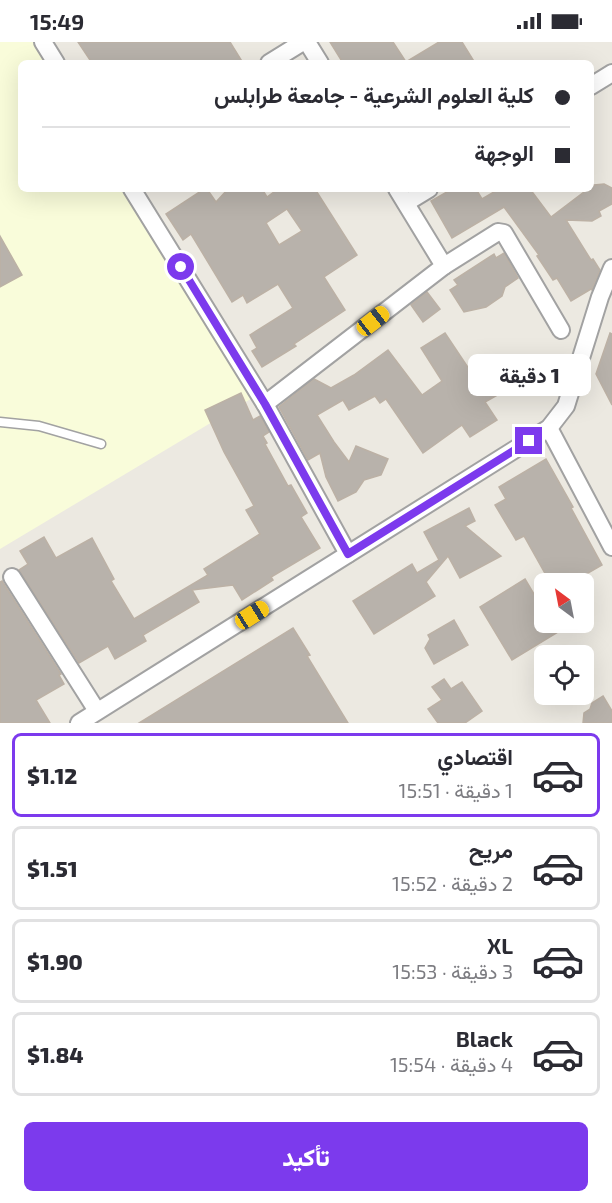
<!DOCTYPE html>
<html lang="ar">
<head>
<meta charset="utf-8">
<style>
	:root { --surface:#fff; --page:#f7f7f7; --text:#2b2b33; --muted:#7c7c81; --line:#e1e1e2; --accent:#7c3aed }
	body { margin:0; font-family:"Exo 2",Vazirmatn,sans-serif; background:var(--page); color:var(--text); direction:rtl; height:100vh; display:flex; flex-direction:column; font-size:22px; white-space:nowrap }
	* { box-sizing:border-box; margin:0 }
	p { font-size:20px; color:var(--muted) }
	.icon { flex:none; width:33px; height:33px; fill:none; stroke:currentColor; stroke-width:2; stroke-linecap:round; stroke-linejoin:round }
	.map { position:relative; height:681px; overflow:hidden; direction:ltr }
	.sheet { display:flex; flex-direction:column; background:var(--surface); flex:1 }
	.sheet>* { flex:none }
	.top-card { position:absolute; left:18px; top:18px; width:576px; height:132px; border-radius:9px; box-shadow:0 6px 24px #0002; direction:rtl; display:grid; align-content:center; height:132px; padding:0 24px; background:var(--surface) }
	.needle { width:39px; rotate:328deg }
	.tools { position:absolute; left:534px; top:531px; display:grid; gap:12px }
	.tools a { display:grid; place-items:center; width:60px; height:60px; border-radius:9px; background:var(--surface); box-shadow:0 6px 24px #0002; font-size:30px }
	.end { position:absolute; width:27px; height:27px; margin:-14px; border:8px solid #7c3aed; background:#fff; box-shadow:0 0 0 3px #fff }
	.from { border-radius:50% }
	.bubble { position:absolute; height:42px; border-radius:9px; background:var(--surface); box-shadow:0 6px 24px #0002; font-size:20px; font-weight:800; line-height:42px; text-align:center; direction:rtl }
	.car { position:absolute; width:18px; height:36px; margin:-18px -9px; border-radius:8px; box-shadow:0 0 4px 2px #0007; background:linear-gradient(#f5c518 24%,#345 0 40%,#f5c518 0 76%,#345 0 86%,#f5c518 0) }
	.top-card b { display:flex; align-items:center; gap:21px; height:57px; font-size:22px }
	.top-card b+b { border-top:2px solid var(--line) }
	.top-card i { width:15px; height:15px; background:var(--text) }
	ul { padding:10px 0 0; list-style:none }
	li { display:flex; align-items:center; gap:18px; height:84px; margin:0 12px 9px; padding:0 12px; border:3px solid var(--line); border-radius:9px }
	li div { flex:1 }
	li b { display:block; font-size:22px }
	li em { font-style:normal; font-weight:800 }
	li.on { border-color:var(--accent) }
	li>.icon { width:54px; height:54px; stroke-width:1.5 }
	.primary-button { display:flex; gap:12px; margin-top:auto; padding:12px 24px }
	.primary-button a { flex:1; height:69px; border-radius:9px; background:var(--accent); color:#fff; font-size:24px; font-weight:800; line-height:69px; text-align:center }
	.status { display:flex; justify-content:space-between; align-items:center; height:42px; padding:0 30px; background:var(--surface); direction:ltr }
	.status svg { height:16px; fill:currentColor }
	.map>svg:first-child { display:block }
	.education { fill:#f9fcda }
	.building { fill:#b8b2ab; stroke:#bcb1a5; stroke-width:1.5; fill-rule:evenodd }
	.lines { fill:none; stroke-linecap:round; stroke-linejoin:round }
	.lane-casing { stroke:#a2a2a2; stroke-width:11 }
	.street-casing { stroke:#a2a2a2; stroke-width:20 }
	.lane { stroke:#fff; stroke-width:8 }
	.street { stroke:#fff; stroke-width:16 }
	.route { stroke:#7c3aed; stroke-width:8 }
</style>
</head>
<body>
<div class="status"><b>15:49</b><svg viewBox="0 0 49 12"><path d="M0 12V9h3v3zM5 12V6h3v6zM10 12V3h3v9zM15 12V0h3v12zM26 1h20v11H26zM47 4h2v5h-2z"/></svg></div>
<div class="map">
<svg width="612" height="681" viewBox="0 0 612 681">
	<rect width="100%" height="100%" fill="#ece9e1"/>
	<polygon class="education" points="0,0 37,0 50,21 21,21 21,147 127,147 254,355 0,507"/>
	<g class="building">
		<polygon points="78,0 230,0 243,21 92,21"/>
		<polygon points="330,0 393,0 406,20 439,0 462,0 475,21 343,21"/>
		<polygon points="604,142 612,146 612,162 599,169 601,174 592,179 566,178 591,218 593,217 600,228 592,248 591,247 571,259 557,236 553,238 537,214 539,213 504,165 452,196 431,159 452,147 476,147 482,157 499,147 530,147 551,175 588,147 591,147 591,145 594,143"/>
		<path d="M 204,147 L 207,147 L 216,160 L 228,147 L 262,147 L 267,155 L 278,147 L 315,147 L 357,213 L 324,235 L 345,268 L 294,302 L 296,304 L 262,325 L 252,309 L 257,306 L 250,293 L 293,266 L 278,242 L 247,261 L 243,253 L 232,260 L 191,192 L 183,198 L 166,172 ZM 287,167 L 302,189 L 279,203 L 266,181 Z"/>
		<polygon points="0,194 22,233 0,245"/>
		<polygon points="504,211 518,236 505,245 502,254 486,265 464,270 450,248 458,243 454,238 494,212 496,216"/>
		<polygon points="427,250 440,267 423,280 411,263"/>
		<polygon points="445,291 471,330 496,314 515,343 485,360 497,378 470,395 462,383 423,411 386,357 380,361 375,354 349,368 343,358 317,373 334,400 349,420 356,404 388,417 381,433 364,438 356,450 338,459 326,435 320,411 308,418 279,365 314,337 331,346 354,333 388,308 422,353 442,339 421,306"/>
		<polygon points="610,291 612,292 612,363 596,332"/>
		<polygon points="241,351 253,378 260,374 269,390 263,394 267,401 265,402 288,444 291,443 307,471 301,475 320,506 271,535 273,538 242,558 233,543 192,548 199,560 143,593 146,599 115,617 108,604 79,621 19,528 28,522 20,509 44,495 56,516 92,496 114,537 111,539 134,577 208,533 204,527 260,492 246,468 254,464 224,410 205,368"/>
		<polygon points="546,417 573,465 571,466 602,523 569,542 551,542 524,494 516,498 495,463 506,457 499,445"/>
		<polygon points="469,466 475,479 465,484 501,514 460,536 448,514 426,540 435,554 374,592 353,559 412,522 417,531 439,518 424,490"/>
		<polygon points="525,537 544,569 544,580 552,580 558,590 512,618 480,565"/>
		<polygon points="2,539 61,632 59,633 64,642 36,658 50,681 0,681 0,540"/>
		<polygon points="454,578 468,603 434,622 425,606 430,597 428,593"/>
		<polygon points="293,586 310,613 307,614 348,681 139,681"/>
		<polygon points="444,637 451,647 462,640 482,669 465,681 438,681 428,667 442,658 432,645"/>
		<polygon points="603,654 612,669 612,681 583,681 584,671 590,667 592,661"/>
	</g>
	<g class="lines">
		<defs>
			<polyline id="lane" points="0,380 39,384 101,402"/>
			<g id="street">
				<polyline points="43,0 56,21"/>
				<polyline points="307,0 320,21"/>
				<polyline points="269,21 303,0"/>
				<polyline points="591,44 612,31"/>
				<polyline points="132,147 265,362 348,512"/>
				<polyline points="406,161 429,147"/>
				<polyline points="444,224 498,190 504,191 561,288"/>
				<polyline points="265,362 444,224 397,147"/>
				<polyline points="549,386 612,505"/>
				<polyline points="12,535 97,669"/>
				<polyline points="79,681 549,386 566,364 600,255 612,226"/>
			</g>
		</defs>
		<use href="#lane" class="lane-casing"/>
		<use href="#street" class="street-casing"/>
		<use href="#lane" class="lane"/>
		<use href="#street" class="street"/>
	</g>
	<g class="lines">
		<polyline class="route" points="181,225 265,362 348,512 529,399"/>
	</g>
</svg>
<div class="tools">
<a><svg class="needle" viewBox="-14 -14 28 28"><path d="M0-13l5 13h-10z" fill="#e53935"/><path d="M0 13l5-13h-10z" fill="#7c7c81"/></svg></a>
<a><svg class="icon" aria-label="locate" viewBox="0 0 24 24"><circle cx="12" cy="12" r="6"/><path d="M12 2v4M12 18v4M2 12h4M18 12h4"/></svg></a>
</div>
<i class="end from" style="left:181px;top:225px"></i>
<i class="end" style="left:529px;top:399px"></i>
<div class="bubble" style="left:468px;top:312px;width:123px">1 دقيقة</div>
<i class="car" style="left:373px;top:279px;rotate:52deg"></i>
<i class="car" style="left:252px;top:573px;rotate:58deg"></i>
<div class="top-card">
<b><i class="from"></i>كلية العلوم الشرعية - جامعة طرابلس</b>
<b><i></i>الوجهة</b>
</div>
</div>
<section class="sheet">
<ul>
<li class="on"><svg class="icon" aria-label="car" viewBox="0 0 24 24"><path d="M5 17H2v-5l4-1 3-4h7l3 4 3 1v5h-3M9 17h6M6 11h13"/><circle cx="7" cy="17" r="2"/><circle cx="17" cy="17" r="2"/></svg><div><b>اقتصادي</b><p>1 دقيقة · 15:51</p></div><em>$1.12</em></li>
<li><svg class="icon" aria-label="car" viewBox="0 0 24 24"><path d="M5 17H2v-5l4-1 3-4h7l3 4 3 1v5h-3M9 17h6M6 11h13"/><circle cx="7" cy="17" r="2"/><circle cx="17" cy="17" r="2"/></svg><div><b>مريح</b><p>2 دقيقة · 15:52</p></div><em>$1.51</em></li>
<li><svg class="icon" aria-label="car" viewBox="0 0 24 24"><path d="M5 17H2v-5l4-1 3-4h7l3 4 3 1v5h-3M9 17h6M6 11h13"/><circle cx="7" cy="17" r="2"/><circle cx="17" cy="17" r="2"/></svg><div><b>XL</b><p>3 دقيقة · 15:53</p></div><em>$1.90</em></li>
<li><svg class="icon" aria-label="car" viewBox="0 0 24 24"><path d="M5 17H2v-5l4-1 3-4h7l3 4 3 1v5h-3M9 17h6M6 11h13"/><circle cx="7" cy="17" r="2"/><circle cx="17" cy="17" r="2"/></svg><div><b>Black</b><p>4 دقيقة · 15:54</p></div><em>$1.84</em></li>
</ul>
<div class="primary-button"><a>تأكيد</a></div>
</section>
</body>
</html>
